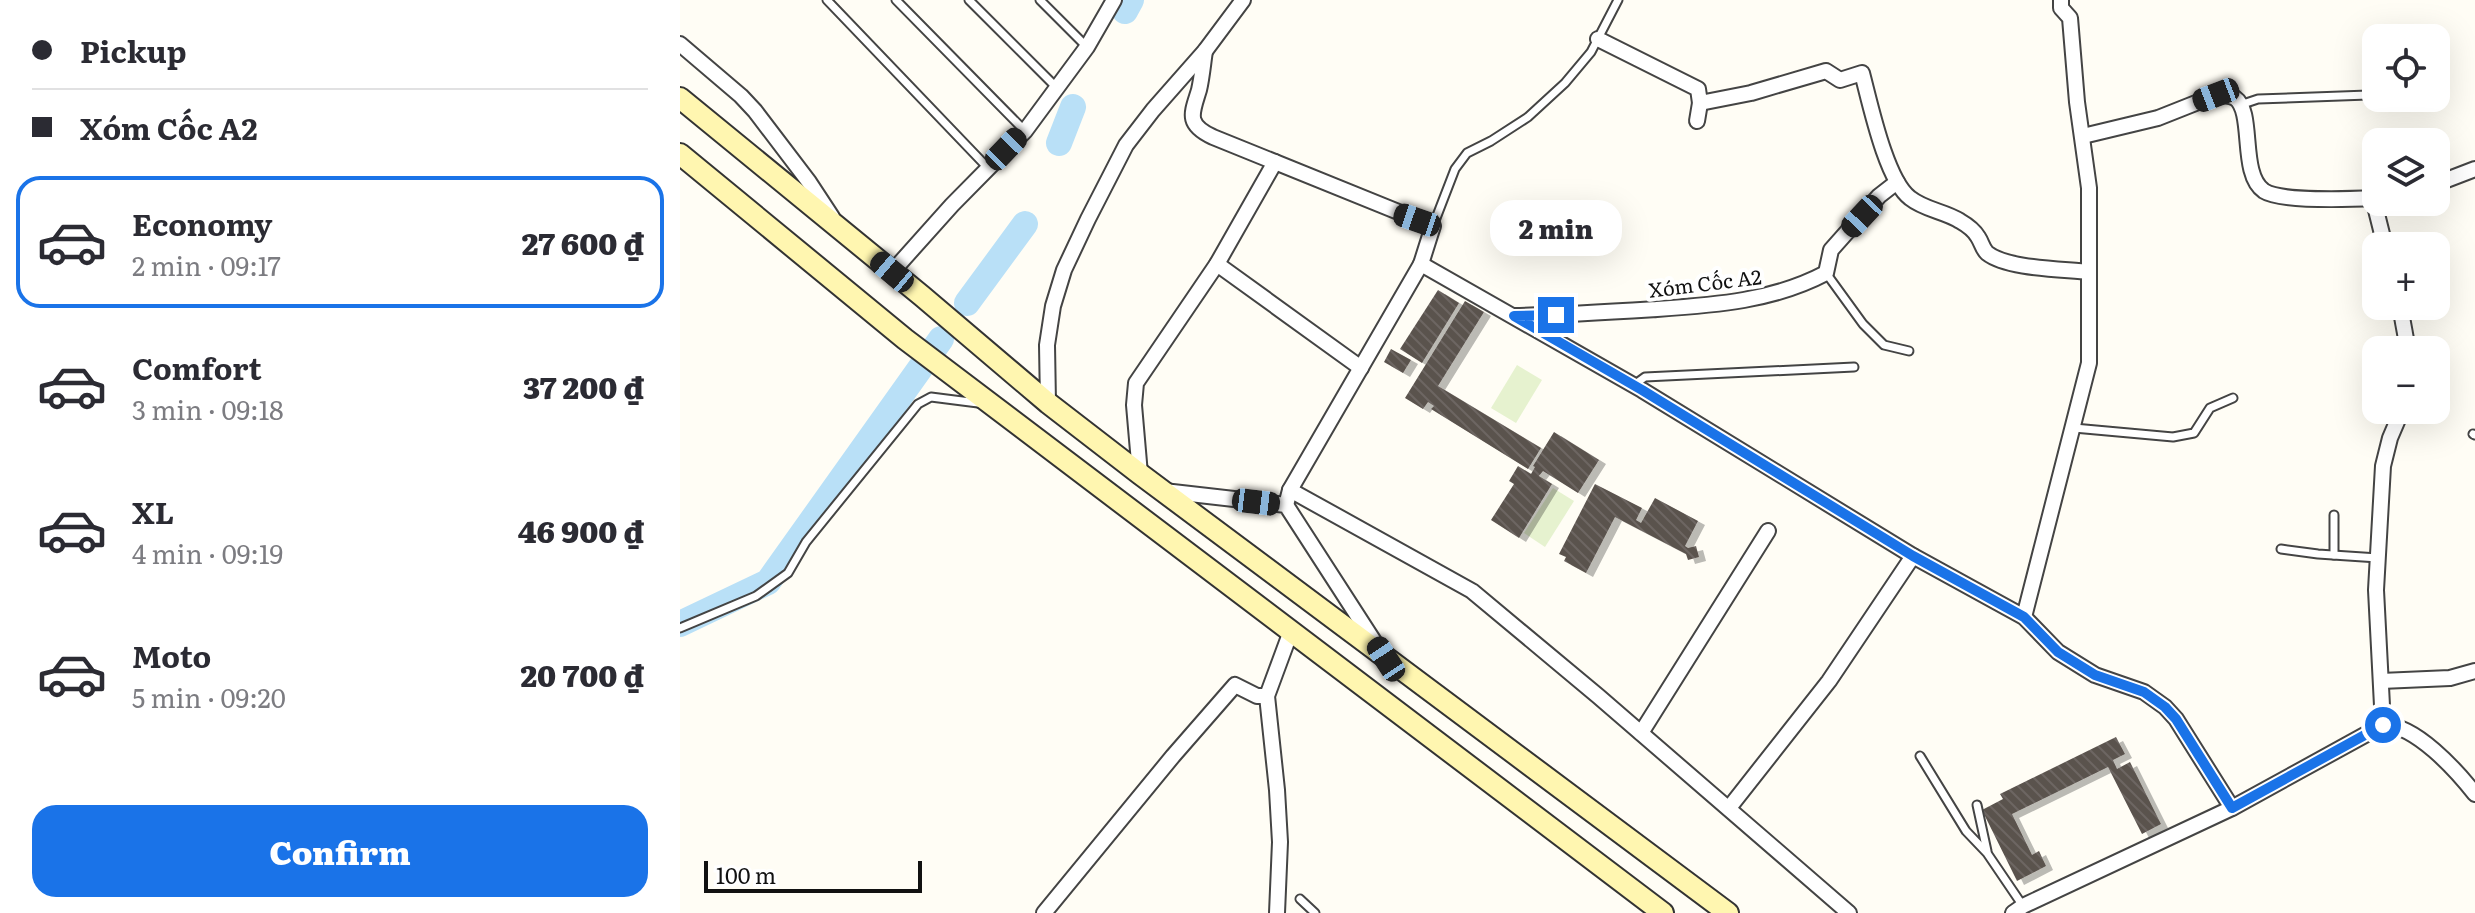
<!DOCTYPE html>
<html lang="en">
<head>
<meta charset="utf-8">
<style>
	:root { --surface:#fff; --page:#f7f7f7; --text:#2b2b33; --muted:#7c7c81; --line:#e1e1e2; --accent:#1a73e8 }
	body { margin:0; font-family:Literata,serif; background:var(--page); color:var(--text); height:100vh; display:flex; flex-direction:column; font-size:30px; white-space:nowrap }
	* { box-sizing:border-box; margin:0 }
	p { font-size:26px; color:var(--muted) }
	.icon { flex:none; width:44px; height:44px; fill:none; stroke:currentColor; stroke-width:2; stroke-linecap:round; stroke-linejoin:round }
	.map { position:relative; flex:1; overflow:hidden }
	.drawer { display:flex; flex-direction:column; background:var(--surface); width:680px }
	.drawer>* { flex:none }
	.top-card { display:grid; align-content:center; height:176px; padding:0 32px; background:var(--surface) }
	.controls { position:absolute; left:1682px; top:24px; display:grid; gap:16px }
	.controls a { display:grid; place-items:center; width:88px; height:88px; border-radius:16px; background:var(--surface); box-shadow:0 8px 32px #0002; font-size:40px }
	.scale { position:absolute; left:24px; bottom:20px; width:218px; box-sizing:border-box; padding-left:8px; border:4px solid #111; border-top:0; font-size:22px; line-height:28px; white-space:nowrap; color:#111; -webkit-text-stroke:6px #fff; paint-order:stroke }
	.end { position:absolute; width:36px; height:36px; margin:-18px; border:10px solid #1a73e8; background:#fff; box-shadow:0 0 0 4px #fff }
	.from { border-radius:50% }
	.bubble { position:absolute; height:56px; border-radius:24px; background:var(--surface); box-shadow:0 8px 32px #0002; font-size:26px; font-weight:800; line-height:56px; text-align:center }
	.car { position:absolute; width:24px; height:48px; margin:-24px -12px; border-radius:10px; box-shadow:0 0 6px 2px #0007; background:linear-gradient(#222 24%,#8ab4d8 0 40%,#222 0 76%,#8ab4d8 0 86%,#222 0) }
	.top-card b { display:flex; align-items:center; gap:28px; height:76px; font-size:30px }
	.top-card b+b { border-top:2px solid var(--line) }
	.top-card i { width:20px; height:20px; background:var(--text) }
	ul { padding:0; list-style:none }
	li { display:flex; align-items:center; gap:24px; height:132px; margin:0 16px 12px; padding:0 16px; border:4px solid transparent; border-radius:24px }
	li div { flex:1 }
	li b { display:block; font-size:30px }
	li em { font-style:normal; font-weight:800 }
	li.on { border-color:var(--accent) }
	li>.icon { width:72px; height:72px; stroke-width:1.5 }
	.action { display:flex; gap:16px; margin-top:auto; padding:16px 32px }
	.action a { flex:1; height:92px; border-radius:24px; background:var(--accent); color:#fff; font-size:32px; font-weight:800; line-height:92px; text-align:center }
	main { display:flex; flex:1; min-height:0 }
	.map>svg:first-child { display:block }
	.pitch { fill:#e6f2cf }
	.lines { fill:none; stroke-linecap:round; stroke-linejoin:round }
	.river { stroke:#b9e0f7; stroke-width:26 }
	.building { fill:url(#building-back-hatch); filter:url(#shadow) }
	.lane-casing { stroke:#444; stroke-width:11 }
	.street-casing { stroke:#444; stroke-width:18 }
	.secondary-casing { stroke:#333; stroke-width:24 }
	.lane { stroke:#fff; stroke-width:7 }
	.street { stroke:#fff; stroke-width:14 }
	.secondary { stroke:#fff6b0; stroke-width:20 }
	.route { stroke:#1a73e8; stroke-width:10 }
	.labels { text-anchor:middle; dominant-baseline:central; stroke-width:8; stroke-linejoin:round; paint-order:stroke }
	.street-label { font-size:20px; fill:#111; stroke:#fff }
</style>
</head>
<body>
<main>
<section class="drawer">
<div class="top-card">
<b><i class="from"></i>Pickup</b>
<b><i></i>Xóm Cốc A2</b>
</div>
<ul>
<li class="on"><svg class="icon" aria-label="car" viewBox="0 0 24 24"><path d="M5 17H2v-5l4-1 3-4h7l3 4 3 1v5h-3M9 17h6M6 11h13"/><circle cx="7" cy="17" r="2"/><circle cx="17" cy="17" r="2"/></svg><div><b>Economy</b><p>2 min · 09:17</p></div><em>27 600 ₫</em></li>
<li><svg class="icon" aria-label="car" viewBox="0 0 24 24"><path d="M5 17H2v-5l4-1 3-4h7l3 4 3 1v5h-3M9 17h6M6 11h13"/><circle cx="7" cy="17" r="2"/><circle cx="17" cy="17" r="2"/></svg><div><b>Comfort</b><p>3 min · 09:18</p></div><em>37 200 ₫</em></li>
<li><svg class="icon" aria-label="car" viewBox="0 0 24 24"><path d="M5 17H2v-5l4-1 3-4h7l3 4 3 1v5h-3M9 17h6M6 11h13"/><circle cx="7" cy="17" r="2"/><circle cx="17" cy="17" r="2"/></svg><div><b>XL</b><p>4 min · 09:19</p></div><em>46 900 ₫</em></li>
<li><svg class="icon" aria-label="car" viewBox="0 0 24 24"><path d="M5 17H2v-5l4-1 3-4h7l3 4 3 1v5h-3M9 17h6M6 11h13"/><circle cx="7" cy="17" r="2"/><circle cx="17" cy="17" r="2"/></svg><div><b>Moto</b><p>5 min · 09:20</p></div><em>20 700 ₫</em></li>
</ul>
<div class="action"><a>Confirm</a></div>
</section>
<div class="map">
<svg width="1795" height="913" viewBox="0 0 1795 913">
	<defs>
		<pattern id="building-back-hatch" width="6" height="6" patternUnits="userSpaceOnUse" patternTransform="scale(2)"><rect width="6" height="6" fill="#5a524d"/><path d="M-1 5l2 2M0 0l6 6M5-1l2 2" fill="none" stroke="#6d6662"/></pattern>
		<filter id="shadow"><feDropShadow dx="7" dy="4" stdDeviation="0" flood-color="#0004"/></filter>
	</defs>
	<rect width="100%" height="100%" fill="#fffdf5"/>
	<g class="pitch">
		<polygon points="837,365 862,380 836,423 811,408"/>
		<polygon points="873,488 894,501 865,547 844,533"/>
	</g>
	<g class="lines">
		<g class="river">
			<polyline points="445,11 451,0"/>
			<polyline points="379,143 393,107"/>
			<polyline points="287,303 345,224"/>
			<polyline points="0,624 88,582 261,339"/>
		</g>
	</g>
	<g class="building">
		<polygon points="758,290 779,303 742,363 720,349"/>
		<polygon points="785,301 804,312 758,386 861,448 848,469 751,409 754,406 748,402 743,409 725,398"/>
		<polygon points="711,349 731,360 723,373 704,362"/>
		<polygon points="874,432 919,460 898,493 863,471 859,476 872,484 839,538 811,520 834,484 829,481 838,466 851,474 855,467 853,466"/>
		<polygon points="915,484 962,508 956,520 961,523 975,498 1018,521 1005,546 1008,548 1016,546 1019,557 1008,560 1006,554 935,517 906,573 884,561 886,557 879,554"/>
		<polygon points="1436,737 1445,754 1433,760 1437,769 1450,762 1481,824 1462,834 1428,767 1332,814 1352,855 1359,851 1366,866 1337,881 1302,810 1323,799 1320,794"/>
	</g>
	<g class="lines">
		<defs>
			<g id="lane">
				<polyline points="147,0 308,168"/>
				<polyline points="216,0 345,131"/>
				<polyline points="289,0 376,87"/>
				<polyline points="360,0 407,47"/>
				<polyline points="1560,105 1578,99 1688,95"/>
				<polyline points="753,226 775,169 787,153 811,141 848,117 885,83 911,52 938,0"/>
				<polyline points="1146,273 1183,324 1204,345 1229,351"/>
				<polyline points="954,385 965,377 1174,367"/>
				<polyline points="1394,428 1493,437 1514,433 1530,408 1553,398"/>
				<polyline points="1793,434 1795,435"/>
				<polyline points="1654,515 1654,555"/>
				<polyline points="1601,549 1638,554 1698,558"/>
				<polyline points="0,628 76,596 108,573 126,542 238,404 251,397 298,403"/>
				<polyline points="1240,756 1286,831 1307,853 1343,906"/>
				<polyline points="1297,805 1307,851"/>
				<polyline points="620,899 635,913"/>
			</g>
			<g id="street">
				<path d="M 918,39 L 1018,89 L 1020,103 L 1071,93 L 1146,71 L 1160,80 L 1182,73 C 1190,103 1206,180 1230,198 C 1245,210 1264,211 1280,221 C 1287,225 1294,230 1298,237 C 1302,243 1302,248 1307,253 C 1327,269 1383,269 1409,272"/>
				<polyline points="0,44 61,96 75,111 129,182 152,217"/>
				<path d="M 525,51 C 523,64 522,77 519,90 C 512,113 505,124 533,137 L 753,226 L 741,264"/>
				<polyline points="1017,121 1020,103"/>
				<path d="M 1403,136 L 1478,118 L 1536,95 C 1542,95 1550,95 1555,98 C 1575,112 1559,174 1584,191 C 1601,202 1674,199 1696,198"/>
				<polyline points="1756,184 1795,169"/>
				<polyline points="1693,198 1705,246"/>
				<polyline points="537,264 681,368"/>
				<polyline points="212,272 272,205 345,131 407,47 434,0"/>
				<polyline points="1720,306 1728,350"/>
				<path d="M 834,316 C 882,315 929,312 977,309 C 1036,305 1093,301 1146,273 L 1151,250 L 1199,196 L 1217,182"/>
				<polyline points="368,403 367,345 373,306 384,270 408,219 446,145 473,110 525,51 563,0"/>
				<polyline points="460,474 454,405 456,383 537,264 595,162"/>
				<polyline points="610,490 792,591 918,696 1169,913"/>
				<polyline points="484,491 606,505 697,646"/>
				<polyline points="606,505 610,490 741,264 962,390 1233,556 1344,617 1378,652 1415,675 1464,692 1485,707 1496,719 1552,808"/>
				<polyline points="1344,617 1409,363 1409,188 1397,102 1390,18 1381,8 1381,0"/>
				<polyline points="1701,681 1770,678 1795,671"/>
				<polyline points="1703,725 1696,590 1703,466 1710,438 1722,410"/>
				<polyline points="961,733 1088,531"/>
				<polyline points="1049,808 1149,681 1233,556"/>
				<polyline points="364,913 493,756 555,685 577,696 587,696"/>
				<polyline points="597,913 600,842 597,790 587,696 611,631"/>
				<path d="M 1333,913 L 1343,906 L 1552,808 L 1703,725 C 1735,724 1777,771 1795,794"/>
			</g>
			<g id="secondary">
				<polyline points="0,98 242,296 368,403 460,474 1048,913"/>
				<polyline points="0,154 225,339 983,913"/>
			</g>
		</defs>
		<use href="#lane" class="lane-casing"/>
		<use href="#street" class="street-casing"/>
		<use href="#secondary" class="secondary-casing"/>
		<use href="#lane" class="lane"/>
		<use href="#street" class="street"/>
		<use href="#secondary" class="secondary"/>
	</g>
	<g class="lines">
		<polyline class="route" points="876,315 834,316 962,390 1233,556 1344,617 1378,652 1415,675 1464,692 1485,707 1496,719 1552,808 1703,725"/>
	</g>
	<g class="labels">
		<g class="street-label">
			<text transform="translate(1025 282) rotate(-7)">Xóm Cốc A2</text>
		</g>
	</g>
</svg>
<div class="controls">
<a><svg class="icon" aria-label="locate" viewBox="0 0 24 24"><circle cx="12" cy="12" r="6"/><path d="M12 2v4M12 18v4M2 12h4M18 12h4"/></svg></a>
<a><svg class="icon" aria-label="layers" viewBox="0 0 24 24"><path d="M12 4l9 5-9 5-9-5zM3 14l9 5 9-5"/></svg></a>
<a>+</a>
<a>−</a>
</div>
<div class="scale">100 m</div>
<i class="end from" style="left:1703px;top:725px"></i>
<i class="end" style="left:876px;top:315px"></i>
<div class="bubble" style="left:810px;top:200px;width:132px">2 min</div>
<i class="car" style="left:1536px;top:95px;rotate:249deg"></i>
<i class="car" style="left:326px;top:149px;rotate:44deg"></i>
<i class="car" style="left:1182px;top:216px;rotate:223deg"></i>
<i class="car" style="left:737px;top:220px;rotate:289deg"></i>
<i class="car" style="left:212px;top:272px;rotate:310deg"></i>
<i class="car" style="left:576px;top:502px;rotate:97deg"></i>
<i class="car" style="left:706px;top:659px;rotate:327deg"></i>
</div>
</main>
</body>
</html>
